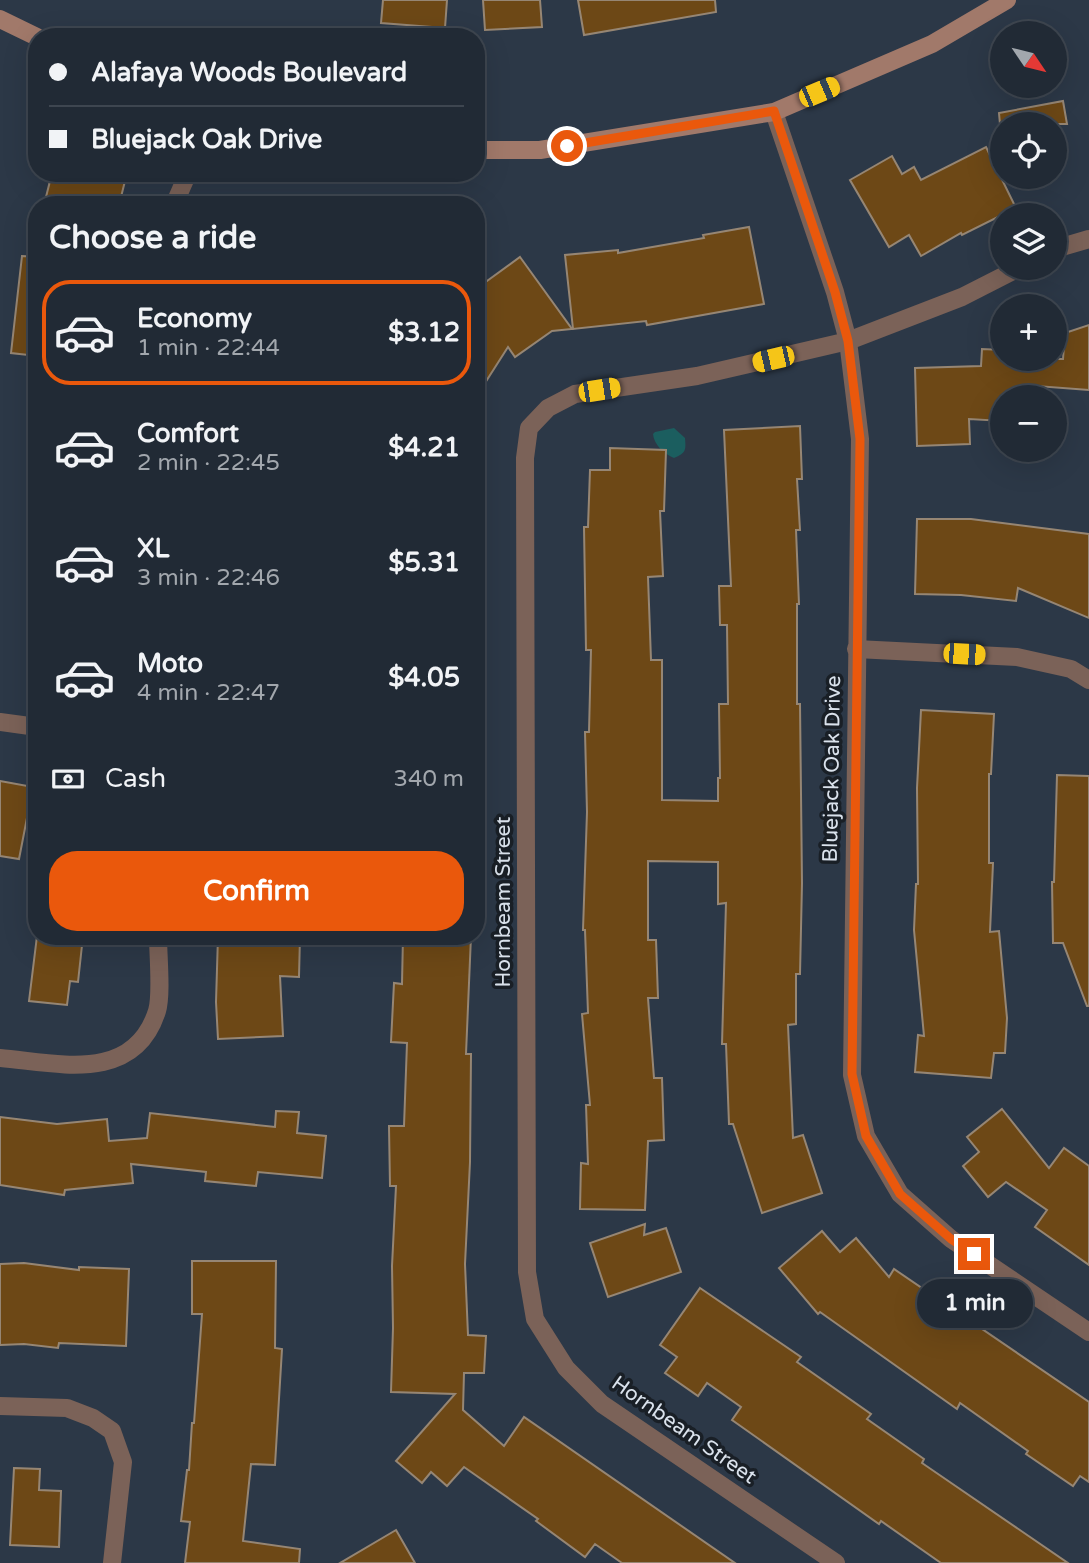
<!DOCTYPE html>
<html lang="en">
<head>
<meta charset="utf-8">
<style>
	:root { --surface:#212a35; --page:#2d3641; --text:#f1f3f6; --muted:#a2a7ad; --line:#3e4650; --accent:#ea580c }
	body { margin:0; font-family:"Varela Round",sans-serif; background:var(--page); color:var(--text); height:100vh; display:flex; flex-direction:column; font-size:26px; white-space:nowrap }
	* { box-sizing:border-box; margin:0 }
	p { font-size:23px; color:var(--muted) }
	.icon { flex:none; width:38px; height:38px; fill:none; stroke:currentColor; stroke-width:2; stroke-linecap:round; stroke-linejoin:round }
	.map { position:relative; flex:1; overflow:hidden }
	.drawer { position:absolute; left:28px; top:196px; width:457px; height:749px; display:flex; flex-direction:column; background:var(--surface); border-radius:28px; box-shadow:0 7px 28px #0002,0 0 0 2px var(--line) }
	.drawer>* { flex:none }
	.banner { position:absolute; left:28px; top:28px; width:457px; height:154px; border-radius:28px; box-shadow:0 7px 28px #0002,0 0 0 2px var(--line); display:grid; align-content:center; height:154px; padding:0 21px; background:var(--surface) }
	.needle { width:46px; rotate:125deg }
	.buttons { position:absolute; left:990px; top:21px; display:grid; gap:14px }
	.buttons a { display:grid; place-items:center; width:77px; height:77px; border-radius:50%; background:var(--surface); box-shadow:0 7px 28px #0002,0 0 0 2px var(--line); font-size:35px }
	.end { position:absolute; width:32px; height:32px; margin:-16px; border:9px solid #ea580c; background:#fff; box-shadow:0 0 0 4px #fff }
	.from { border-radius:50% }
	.bubble { position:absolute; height:49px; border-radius:24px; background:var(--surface); box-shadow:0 7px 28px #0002,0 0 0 2px var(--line); font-size:23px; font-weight:700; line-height:49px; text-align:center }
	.car { position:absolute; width:21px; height:42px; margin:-21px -10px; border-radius:9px; box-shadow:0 0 5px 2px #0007; background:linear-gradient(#f5c518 24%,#345 0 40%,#f5c518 0 76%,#345 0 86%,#f5c518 0) }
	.banner b { display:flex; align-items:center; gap:24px; height:66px; font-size:26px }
	.banner b+b { border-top:2px solid var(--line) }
	.banner i { width:18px; height:18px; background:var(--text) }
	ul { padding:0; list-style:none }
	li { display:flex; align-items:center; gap:21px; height:105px; margin:0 14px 10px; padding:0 7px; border:4px solid transparent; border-radius:28px }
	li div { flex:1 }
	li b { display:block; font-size:26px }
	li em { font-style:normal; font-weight:700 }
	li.active { border-color:var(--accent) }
	li>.icon { width:63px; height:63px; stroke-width:1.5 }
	h2 { padding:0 21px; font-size:32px; line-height:84px }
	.pay { display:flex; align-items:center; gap:18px; height:77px; padding:0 21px; font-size:26px }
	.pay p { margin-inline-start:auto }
	.action { display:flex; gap:14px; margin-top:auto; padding:14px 21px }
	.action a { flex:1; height:80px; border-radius:28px; background:var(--accent); color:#fff; font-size:28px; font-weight:700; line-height:80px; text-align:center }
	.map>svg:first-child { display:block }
	.water { fill:#1b5e5f }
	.building { fill:#6d4816; stroke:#968674; stroke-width:2 }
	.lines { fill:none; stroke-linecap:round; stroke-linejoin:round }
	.street { stroke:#7b6258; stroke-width:18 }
	.secondary { stroke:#a1796a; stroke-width:18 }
	.route { stroke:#ea580c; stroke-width:9 }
	.labels { text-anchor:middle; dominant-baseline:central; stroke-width:7; stroke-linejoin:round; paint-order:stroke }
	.street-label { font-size:21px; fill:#dae2ec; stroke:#191f26 }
</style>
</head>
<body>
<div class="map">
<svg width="1089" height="1563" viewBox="0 0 1089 1563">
	<rect width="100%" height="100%" fill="#2c3847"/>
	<path class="water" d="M 674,428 L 685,438 C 686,450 686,453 674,458 C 664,454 654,445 653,434 L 655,432 Z"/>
	<g class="building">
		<polygon points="383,0 447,0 445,28 381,23"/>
		<polygon points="483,0 540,0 542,27 485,30"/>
		<polygon points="578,0 715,0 716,12 584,35"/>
		<polygon points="1063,101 1067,124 1000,124 999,113"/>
		<polygon points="986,147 1016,208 962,235 961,233 921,256 909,235 889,247 850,180 892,156 902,174 914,167 921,180"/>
		<polygon points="52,173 127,173 119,205 60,205 45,201"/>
		<polygon points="749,227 764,304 647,325 646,321 573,329 565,255 618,250 618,253 704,238 703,235"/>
		<polygon points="22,256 37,257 37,356 11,353"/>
		<polygon points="520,257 572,329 552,331 515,357 508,347 476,397 476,289"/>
		<polygon points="1089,325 1089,390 1037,386 1036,397 1003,397 1003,421 969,419 970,444 917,446 915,368 981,366 982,349 1003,350 1003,359 1063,359 1065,333"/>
		<polygon points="800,426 802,479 797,479 800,530 796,530 799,604 797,604 797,704 800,704 802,883 800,974 796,974 796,1024 788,1025 793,1138 803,1135 822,1193 762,1213 733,1124 729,1124 726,1044 722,1044 726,903 718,904 718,862 648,861 648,940 656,940 658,998 648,998 654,1078 662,1078 664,1140 648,1141 645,1210 580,1209 581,1163 588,1164 586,1105 590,1105 582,1014 588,1013 585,930 583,930 587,812 585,732 589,732 591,650 586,650 584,527 588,527 590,470 610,470 610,448 666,450 664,511 660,511 663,576 648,577 651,660 662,660 662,800 718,801 718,778 720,778 719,704 728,704 727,625 720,625 719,586 731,586 724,430"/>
		<polygon points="917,519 971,519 1089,534 1089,618 1018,588 1016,601 961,595 915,594"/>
		<polygon points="921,710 994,714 991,774 989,774 989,863 993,863 990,932 999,931 1007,1018 1005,1053 994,1053 991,1078 915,1072 918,1035 924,1036 914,930 916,884 918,884 917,788"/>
		<polygon points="1057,775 1089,776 1089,1006 1087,1006 1063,943 1053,943 1052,882 1054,882"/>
		<polygon points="0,781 33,787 19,859 0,856"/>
		<polygon points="37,936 83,936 78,982 70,981 67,1005 29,1001"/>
		<polygon points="218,936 300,936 299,977 280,976 283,1036 218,1039 216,1002"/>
		<polygon points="403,936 471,936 466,1054 471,1054 470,1162 465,1264 468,1335 486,1336 484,1373 464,1373 463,1410 504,1446 524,1417 735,1563 622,1563 595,1544 585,1557 536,1521 538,1519 464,1467 447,1486 431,1472 422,1483 396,1461 455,1394 391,1392 393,1328 392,1266 396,1186 390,1186 389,1126 404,1126 407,1043 391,1042 394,983 402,984"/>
		<polygon points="1002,1109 1049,1168 1064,1148 1089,1166 1089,1265 1035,1227 1047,1210 1006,1182 988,1197 963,1166 979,1152 967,1137"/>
		<polygon points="276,1111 299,1112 297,1133 326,1136 322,1178 258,1172 256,1186 205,1181 206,1172 131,1164 133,1183 65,1190 64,1195 0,1185 0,1117 57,1124 107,1119 109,1141 147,1138 150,1113 275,1127"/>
		<polygon points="645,1224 644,1235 666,1228 681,1272 608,1297 590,1243"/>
		<polygon points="822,1231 840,1252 856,1238 889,1277 894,1269 1089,1402 1089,1482 1080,1476 1073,1486 1026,1454 1028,1451 960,1403 957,1409 820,1312 818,1314 779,1268"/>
		<polygon points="192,1261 276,1261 275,1348 282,1349 275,1465 251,1464 243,1541 300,1549 299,1563 185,1563 190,1522 181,1521 187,1470 189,1470 192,1423 194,1423 202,1314 192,1314"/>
		<polygon points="24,1263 79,1270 79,1267 129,1269 126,1346 59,1343 58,1348 24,1344 0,1345 0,1264"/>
		<polygon points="700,1288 801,1357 797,1362 871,1414 867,1419 924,1459 922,1463 1068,1563 941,1563 881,1521 879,1524 732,1420 741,1407 707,1383 698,1396 665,1373 677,1357 660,1345"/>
		<polygon points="14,1468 40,1469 39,1490 61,1491 59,1547 10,1545"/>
		<polygon points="396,1530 415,1563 340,1563"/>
	</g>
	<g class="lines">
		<g class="street">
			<polyline points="774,112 835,292 848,341 860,439 852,1075 866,1136 900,1194 951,1239 1089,1332"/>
			<polyline points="174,205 188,173"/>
			<polyline points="1055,249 1089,239"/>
			<polyline points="856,649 1017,657 1071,669 1089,680"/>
			<polyline points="0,722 37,727"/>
			<path d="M 0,1058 C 58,1063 134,1084 157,1011 C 162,995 158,955 158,936"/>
			<polyline points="0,1406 67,1408 93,1418 112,1431 123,1462 112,1563"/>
			<polyline points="836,1563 602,1404 566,1368 535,1319 527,1272 525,458 529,428 548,408 575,394 697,376 848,341 962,297 1019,268"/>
		</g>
		<g class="secondary">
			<polyline points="0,19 37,37"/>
			<polyline points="476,150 540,150 774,112 932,44 1007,0"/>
		</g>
	</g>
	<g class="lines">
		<polyline class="route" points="567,146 774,111 835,292 848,341 860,439 852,1074 866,1136 900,1194 951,1239 974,1254"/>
	</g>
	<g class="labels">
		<g class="street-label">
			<text transform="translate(832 769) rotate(-89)">Bluejack Oak Drive</text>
			<text transform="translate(503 902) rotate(-90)">Hornbeam Street</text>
			<text transform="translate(684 1430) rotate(35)">Hornbeam Street</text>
		</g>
	</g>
</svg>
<div class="buttons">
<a><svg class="needle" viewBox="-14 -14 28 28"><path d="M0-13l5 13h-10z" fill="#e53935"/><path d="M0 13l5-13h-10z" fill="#a2a7ad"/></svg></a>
<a><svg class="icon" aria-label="locate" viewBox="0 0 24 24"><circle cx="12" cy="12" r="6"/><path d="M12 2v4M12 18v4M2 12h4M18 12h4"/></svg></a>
<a><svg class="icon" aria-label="layers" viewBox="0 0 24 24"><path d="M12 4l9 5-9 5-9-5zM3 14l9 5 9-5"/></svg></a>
<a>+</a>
<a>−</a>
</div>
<i class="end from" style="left:567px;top:146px"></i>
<i class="end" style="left:974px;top:1254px"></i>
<div class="bubble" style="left:917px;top:1279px;width:116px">1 min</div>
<i class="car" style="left:819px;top:92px;rotate:67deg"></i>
<i class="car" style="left:773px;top:359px;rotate:257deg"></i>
<i class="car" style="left:599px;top:390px;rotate:81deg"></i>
<i class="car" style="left:964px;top:654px;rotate:93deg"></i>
<div class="banner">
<b><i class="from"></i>Alafaya Woods Boulevard</b>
<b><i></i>Bluejack Oak Drive</b>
</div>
<section class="drawer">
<h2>Choose a ride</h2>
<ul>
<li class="active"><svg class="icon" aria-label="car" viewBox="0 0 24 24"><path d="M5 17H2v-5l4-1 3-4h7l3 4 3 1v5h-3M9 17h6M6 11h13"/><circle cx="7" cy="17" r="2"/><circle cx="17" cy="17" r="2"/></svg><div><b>Economy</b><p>1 min · 22:44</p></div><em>$3.12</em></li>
<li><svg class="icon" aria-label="car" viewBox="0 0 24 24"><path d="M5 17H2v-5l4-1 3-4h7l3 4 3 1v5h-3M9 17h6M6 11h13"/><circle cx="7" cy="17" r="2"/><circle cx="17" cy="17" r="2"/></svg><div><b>Comfort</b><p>2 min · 22:45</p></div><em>$4.21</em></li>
<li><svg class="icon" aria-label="car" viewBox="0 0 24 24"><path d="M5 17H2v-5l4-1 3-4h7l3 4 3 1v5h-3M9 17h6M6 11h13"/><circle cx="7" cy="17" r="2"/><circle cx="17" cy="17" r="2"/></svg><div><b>XL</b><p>3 min · 22:46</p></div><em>$5.31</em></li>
<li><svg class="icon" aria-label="car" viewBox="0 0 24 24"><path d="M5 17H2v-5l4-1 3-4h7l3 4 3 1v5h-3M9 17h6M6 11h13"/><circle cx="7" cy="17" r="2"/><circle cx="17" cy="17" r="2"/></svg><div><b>Moto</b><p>4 min · 22:47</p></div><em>$4.05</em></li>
</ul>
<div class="pay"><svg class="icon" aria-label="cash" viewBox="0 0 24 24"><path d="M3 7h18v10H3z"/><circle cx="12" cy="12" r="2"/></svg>Cash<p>340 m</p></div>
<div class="action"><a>Confirm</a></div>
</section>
</div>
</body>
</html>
